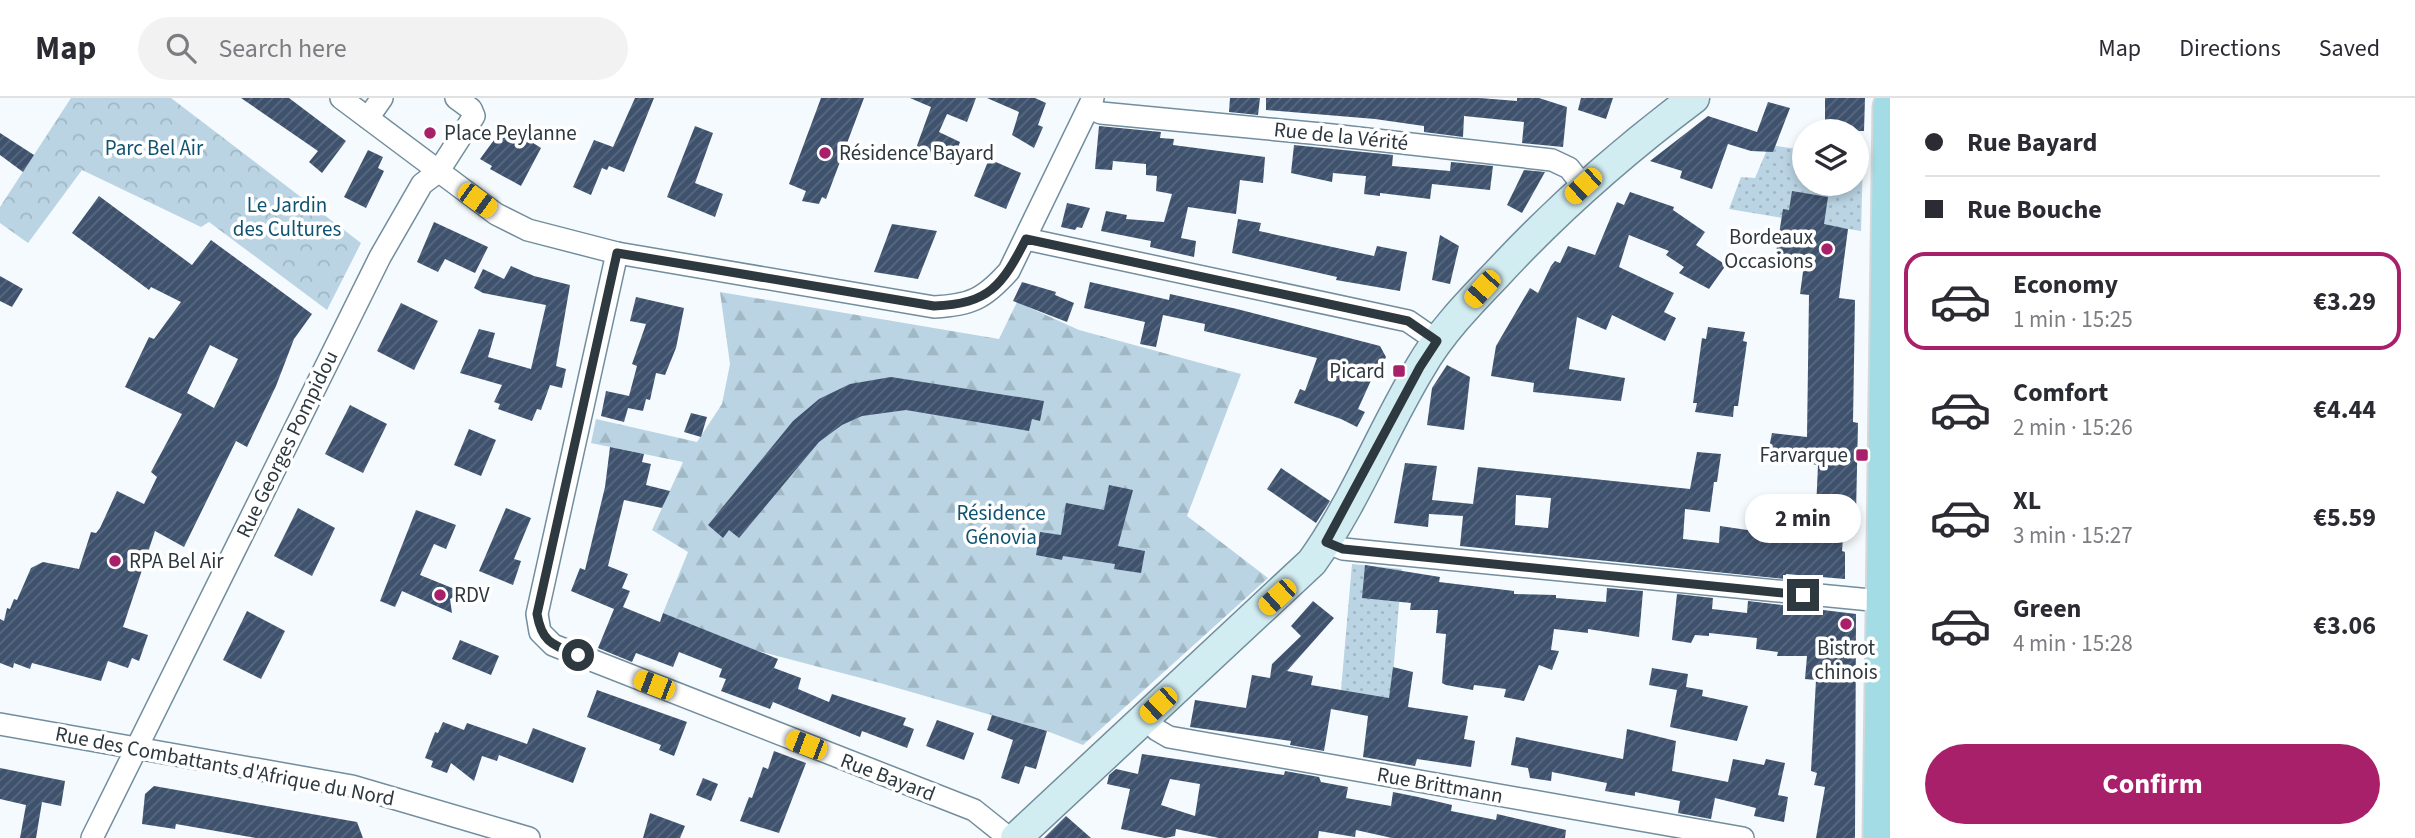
<!DOCTYPE html>
<html lang="en">
<head>
<meta charset="utf-8">
<style>
	:root { --surface:#fff; --page:#f2f2f3; --text:#2b2b33; --muted:#7c7c81; --line:#e1e1e2; --accent:#a72069 }
	body { margin:0; font-family:"Source Sans 3",sans-serif; background:var(--page); color:var(--text); height:100vh; display:flex; flex-direction:column; font-size:26px; white-space:nowrap }
	* { box-sizing:border-box; margin:0 }
	p { font-size:23px; color:var(--muted) }
	.icon { flex:none; width:38px; height:38px; fill:none; stroke:currentColor; stroke-width:2; stroke-linecap:round; stroke-linejoin:round }
	.map { position:relative; flex:1; overflow:hidden }
	.sheet { display:flex; flex-direction:column; background:var(--surface); width:525px }
	.sheet>* { flex:none }
	.top-card { display:grid; align-content:center; height:154px; padding:0 35px; background:var(--surface) }
	.tools { position:absolute; left:1792px; top:21px; display:grid; gap:14px }
	.tools a { display:grid; place-items:center; width:77px; height:77px; border-radius:50%; background:var(--surface); box-shadow:0 4px 10px #0003; font-size:35px }
	.end { position:absolute; width:32px; height:32px; margin:-16px; border:9px solid #2d383f; background:#fff; box-shadow:0 0 0 4px #fff }
	.from { border-radius:50% }
	.bubble { position:absolute; height:49px; border-radius:24px; background:var(--surface); box-shadow:0 4px 10px #0003; font-size:23px; font-weight:700; line-height:49px; text-align:center }
	.car { position:absolute; width:21px; height:42px; margin:-21px -10px; border-radius:9px; box-shadow:0 0 5px 2px #0007; background:linear-gradient(#f5c518 24%,#345 0 40%,#f5c518 0 76%,#345 0 86%,#f5c518 0) }
	.top-card b { display:flex; align-items:center; gap:24px; height:66px; font-size:26px }
	.top-card b+b { border-top:2px solid var(--line) }
	.top-card i { width:18px; height:18px; background:var(--text) }
	ul { padding:0; list-style:none }
	li { display:flex; align-items:center; gap:21px; height:98px; margin:0 14px 10px; padding:0 21px; border:4px solid transparent; border-radius:21px }
	li div { flex:1 }
	li b { display:block; font-size:26px }
	li em { font-style:normal; font-weight:700 }
	li.active { border-color:var(--accent) }
	li>.icon { width:63px; height:63px; stroke-width:1.5 }
	.primary-button { display:flex; gap:14px; margin-top:auto; padding:14px 35px }
	.primary-button a { flex:1; height:80px; border-radius:42px; background:var(--accent); color:#fff; font-size:28px; font-weight:700; line-height:80px; text-align:center }
	header { display:flex; align-items:center; gap:42px; box-sizing:border-box; height:98px; padding:0 35px; background:var(--surface); border-bottom:2px solid var(--line) }
	header strong { font-size:33px }
	nav { display:flex; gap:38px; margin-inline-start:auto; font-size:24px }
	.search { width:490px; height:63px; background:var(--page); display:flex; align-items:center; gap:18px; box-sizing:border-box; padding:0 24px; border-radius:38px; color:var(--muted); font-size:26px }
	main { display:flex; flex:1; min-height:0 }
	.map>svg:first-child { display:block }
	.grass { fill:url(#grass-dots) }
	.forest { fill:url(#forest-firs) }
	.park { fill:url(#park-crowns) }
	.building { fill:url(#building-hatch); fill-rule:evenodd }
	.lines { fill:none; stroke-linecap:round; stroke-linejoin:round }
	.street-casing { stroke:#728d9d; stroke-width:24 }
	.secondary-casing { stroke:#728d9d; stroke-width:33 }
	.primary-casing { stroke:#d5d7d9; stroke-width:37 }
	.street { stroke:#fff; stroke-width:21 }
	.secondary { stroke:#d1edf2; stroke-width:30 }
	.primary { stroke:#a3dce5; stroke-width:33 }
	.route { stroke:#2d383f; stroke-width:9 }
	.poi-dot { fill:#a72069; stroke:#fff; stroke-width:2.5 }
	.labels { text-anchor:middle; dominant-baseline:central; stroke-width:7; stroke-linejoin:round; paint-order:stroke }
	.poi-label { font-size:21px; fill:#2d383f; stroke:#fff; text-anchor:start }
	.street-label { font-size:21px; fill:#2d383f; stroke:#fff }
	.park-label { font-size:21px; fill:#0f5372; stroke:#fff }
</style>
</head>
<body>
<header>
<strong>Map</strong>
<div class="search"><svg class="icon" aria-label="search" viewBox="0 0 24 24"><circle cx="10" cy="10" r="6"/><path d="M15 15l6 6"/></svg>Search here</div>
<nav><a>Map</a><a>Directions</a><a>Saved</a></nav>
</header>
<main>
<div class="map">
<svg width="1890" height="740" viewBox="0 0 1890 740">
	<defs>
		<pattern id="grass-dots" width="8" height="8" patternUnits="userSpaceOnUse" patternTransform="scale(1.75)"><rect width="8" height="8" fill="#bad4e3"/><path d="M2 2h.1M6 6h.1" fill="none" stroke="#a0b7c4" stroke-width="1.8" stroke-linecap="round"/></pattern>
		<pattern id="forest-firs" width="22" height="20" patternUnits="userSpaceOnUse" patternTransform="scale(1.75)"><rect width="22" height="20" fill="#bad4e3"/><path d="M5 1l3.5 6h-7zM16 11l3.5 6h-7z" fill="#a0b7c4"/></pattern>
		<pattern id="park-crowns" width="20" height="18" patternUnits="userSpaceOnUse" patternTransform="scale(1.75)"><rect width="20" height="18" fill="#bad4e3"/><path d="M2 6a3 3 0 1 1 6 0M12 15a3 3 0 1 1 6 0" fill="none" stroke="#a0b7c4"/></pattern>
		<pattern id="building-hatch" width="6" height="6" patternUnits="userSpaceOnUse" patternTransform="scale(1.75)"><rect width="6" height="6" fill="#3f526d"/><path d="M-1 1l2-2M0 6l6-6M5 7l2-2" fill="none" stroke="#59697f"/></pattern>
	</defs>
	<rect width="100%" height="100%" fill="#f4fafd"/>
	<g class="grass">
		<polygon points="1769,47 1804,52 1804,86 1857,86 1857,59 1863,60 1861,133 1729,111 1741,79 1755,80"/>
		<polygon points="1352,466 1402,471 1393,576 1400,609 1341,592"/>
	</g>
	<polygon class="forest" points="720,194 999,241 1017,204 1079,232 1241,276 1187,418 1268,480 1083,647 1047,633 880,585 754,552 663,515 688,454 652,432 683,364 591,345 596,321 697,344 722,306 730,266"/>
	<polygon class="park" points="71,0 171,0 361,145 327,212 209,124 201,129 82,72 28,145 0,125 0,109"/>
	<g class="building">
		<polygon points="241,0 289,0 346,43 322,75 309,64 318,53"/>
		<polygon points="635,0 654,0 624,74 609,68 607,72 602,70 591,97 573,89 594,42 613,49"/>
		<polygon points="821,0 864,0 826,101 822,99 819,106 802,103 806,93 789,86"/>
		<polygon points="910,0 976,0 967,24 947,16 939,34 960,44 952,66 915,53 931,9"/>
		<polygon points="987,0 1035,0 1046,5 1038,27 1043,29 1034,50 1012,37 1019,14"/>
		<polygon points="1230,0 1260,0 1258,17 1229,14"/>
		<polygon points="1266,0 1480,0 1517,3 1517,0 1539,0 1567,9 1563,49 1522,45 1524,24 1464,18 1463,39 1424,34 1424,28 1375,21 1266,12"/>
		<polygon points="1581,0 1613,0 1606,21 1578,12"/>
		<polygon points="1825,0 1865,0 1864,33 1828,33 1828,27 1825,28"/>
		<polygon points="1768,4 1790,10 1773,54 1751,53 1728,46 1712,91 1680,80 1682,73 1650,63 1708,18 1757,34"/>
		<polygon points="505,27 541,50 521,88 490,71 492,68 480,61"/>
		<polygon points="695,28 713,35 695,85 723,96 715,119 667,99"/>
		<polygon points="1099,28 1161,34 1160,40 1174,41 1173,47 1265,59 1263,85 1240,82 1236,116 1188,109 1181,140 1196,143 1194,159 1150,149 1151,143 1101,133 1106,113 1127,117 1126,121 1164,124 1172,96 1156,93 1157,78 1146,77 1146,66 1113,63 1112,72 1095,71"/>
		<polygon points="0,35 34,57 23,74 0,57"/>
		<polygon points="1294,47 1393,57 1392,68 1450,73 1451,64 1493,68 1490,92 1432,86 1430,101 1380,95 1380,98 1364,96 1366,78 1333,75 1332,84 1291,75"/>
		<polygon points="368,52 383,59 378,70 384,73 366,110 344,99"/>
		<polygon points="989,61 1021,75 1006,111 974,98"/>
		<polygon points="1524,72 1545,74 1522,115 1507,107"/>
		<path d="M 1792,93 L 1828,99 L 1824,126 L 1848,131 L 1839,200 L 1855,202 L 1853,324 L 1858,325 L 1856,416 L 1845,415 L 1842,453 L 1845,454 L 1845,481 L 1786,476 L 1785,481 L 1460,448 L 1463,418 L 1429,416 L 1428,429 L 1394,425 L 1405,365 L 1437,368 L 1432,402 L 1473,406 L 1478,369 L 1690,391 L 1697,354 L 1721,356 L 1717,384 L 1714,384 L 1710,414 L 1685,411 L 1683,441 L 1719,445 L 1720,428 L 1782,437 L 1784,423 L 1791,424 L 1793,408 L 1816,411 L 1818,367 L 1786,362 L 1786,359 L 1774,356 L 1775,351 L 1769,350 L 1772,335 L 1807,339 L 1809,197 L 1800,196 L 1805,159 L 1776,155 L 1783,111 L 1789,112 ZM 1516,397 L 1551,400 L 1548,430 L 1515,427 Z"/>
		<polygon points="1630,94 1674,109 1673,112 1705,134 1696,147 1726,167 1709,191 1679,175 1684,169 1666,157 1669,153 1629,137 1619,169 1674,195 1664,214 1676,220 1665,243 1612,217 1606,232 1577,219 1569,271 1625,280 1621,303 1533,294 1534,285 1491,278 1496,248 1530,190 1538,195 1551,168 1555,163 1560,165 1568,148 1595,157 1617,104 1624,107"/>
		<path d="M 99,98 L 192,167 L 211,142 L 312,216 L 294,241 L 276,288 L 247,349 L 236,343 L 184,449 L 155,433 L 123,529 L 148,537 L 139,563 L 132,560 L 128,570 L 108,563 L 101,583 L 32,565 L 30,571 L 14,565 L 13,570 L 0,565 L 0,521 L 4,523 L 7,510 L 10,511 L 14,501 L 17,502 L 31,470 L 43,464 L 79,471 L 91,434 L 96,435 L 100,430 L 117,393 L 144,406 L 157,379 L 151,374 L 182,316 L 125,289 L 149,239 L 154,241 L 181,204 L 151,189 L 149,192 L 72,135 ZM 210,247 L 238,261 L 214,310 L 187,295 Z"/>
		<polygon points="1067,105 1090,110 1082,130 1077,129 1075,132 1061,129"/>
		<polygon points="1238,121 1261,125 1259,133 1374,158 1377,148 1407,154 1400,193 1336,182 1337,179 1232,155"/>
		<polygon points="434,124 488,149 475,175 445,161 438,174 417,164"/>
		<polygon points="892,126 937,133 918,181 874,174"/>
		<polygon points="1440,137 1459,148 1450,186 1432,182"/>
		<polygon points="511,168 534,178 570,187 556,268 566,271 562,290 550,287 541,312 537,311 532,323 498,311 500,306 494,304 502,287 460,275 479,231 495,235 488,259 531,271 546,207 483,195 474,190 483,171 504,181"/>
		<polygon points="0,178 23,191 12,209 0,203"/>
		<polygon points="1022,184 1056,194 1055,197 1074,205 1067,224 1013,203"/>
		<polygon points="1090,184 1169,202 1170,196 1237,211 1380,248 1386,259 1376,279 1373,278 1358,311 1365,314 1357,329 1341,321 1294,305 1300,291 1305,293 1317,260 1204,233 1205,226 1163,217 1156,249 1140,246 1145,224 1084,210"/>
		<polygon points="636,199 684,210 676,250 665,277 656,275 650,302 646,301 643,313 628,310 624,324 601,318 606,293 629,298 637,268 632,266 646,226 630,223"/>
		<polygon points="401,205 438,223 414,272 377,253"/>
		<polygon points="1708,229 1745,234 1743,243 1747,244 1738,308 1734,308 1733,319 1695,314 1697,305 1693,305 1702,240 1706,241"/>
		<polygon points="1447,267 1470,279 1464,332 1427,327 1432,290"/>
		<polygon points="891,279 1044,303 1040,323 1032,321 1029,333 906,312 862,318 842,327 819,344 739,440 729,432 723,440 708,427 793,323 819,301 850,286"/>
		<polygon points="350,307 387,326 363,375 325,356"/>
		<polygon points="691,315 707,319 701,339 684,334"/>
		<polygon points="469,331 496,342 481,378 454,367"/>
		<polygon points="610,349 644,356 642,364 651,366 646,387 670,393 662,410 624,402 608,468 628,476 622,490 630,493 623,509 660,524 663,515 778,561 774,570 801,580 798,591 829,604 832,596 906,620 903,627 914,631 907,650 862,633 860,639 773,604 770,611 721,593 726,581 719,579 722,571 679,554 673,569 636,555 632,564 598,550 614,511 571,493 580,470 585,472 605,389"/>
		<polygon points="1281,370 1330,403 1316,425 1267,391"/>
		<polygon points="1109,387 1133,392 1118,448 1145,453 1141,475 1114,471 1115,466 1063,458 1062,462 1036,457 1040,434 1061,437 1066,405 1104,412"/>
		<polygon points="298,410 335,430 312,478 274,458"/>
		<polygon points="506,410 531,420 514,461 521,463 513,487 479,473"/>
		<polygon points="416,412 456,427 446,451 434,446 420,477 462,494 450,501 452,515 402,493 395,509 380,503"/>
		<polygon points="1365,467 1440,479 1439,484 1514,493 1514,496 1556,497 1556,500 1606,504 1607,490 1643,493 1639,539 1588,531 1588,535 1554,531 1551,552 1559,553 1552,572 1539,567 1524,603 1504,599 1506,591 1474,587 1473,592 1446,587 1442,585 1446,536 1436,535 1438,512 1410,512 1411,505 1362,500"/>
		<polygon points="1677,496 1713,500 1712,511 1747,515 1748,503 1856,516 1855,740 1816,740 1825,689 1814,687 1817,675 1811,673 1816,582 1805,581 1807,558 1777,558 1778,554 1756,551 1757,540 1709,535 1709,538 1695,537 1691,545 1672,542"/>
		<polygon points="1313,503 1334,520 1287,573 1313,578 1311,587 1389,600 1393,569 1413,574 1408,609 1468,618 1464,641 1475,643 1471,669 1417,661 1415,668 1363,659 1368,618 1331,611 1324,653 1290,647 1291,643 1190,629 1195,602 1246,610 1252,577 1270,580 1272,566 1301,538 1291,528"/>
		<polygon points="247,513 285,533 261,581 223,562"/>
		<polygon points="460,542 499,558 491,577 452,561"/>
		<polygon points="1652,570 1688,576 1686,589 1703,592 1702,598 1748,608 1737,643 1670,629 1677,592 1649,587"/>
		<polygon points="597,592 687,624 674,658 659,652 661,647 587,619"/>
		<polygon points="992,617 1047,633 1036,671 1025,668 1019,686 1001,680 1013,642 987,632"/>
		<polygon points="937,622 974,635 964,662 926,648"/>
		<polygon points="443,624 464,632 467,625 527,646 533,630 586,650 573,685 499,657 497,663 482,658 474,683 451,665 447,675 431,669 433,663 425,660 435,634 438,635"/>
		<polygon points="1627,631 1676,643 1672,673 1728,684 1733,661 1764,667 1766,661 1785,665 1778,697 1788,699 1784,724 1754,718 1756,710 1715,700 1711,721 1678,715 1680,703 1635,694 1635,698 1605,693 1607,685 1552,674 1551,683 1530,680 1528,670 1511,667 1516,639 1623,661"/>
		<polygon points="774,653 806,665 779,735 740,723 749,699 752,700 763,669 768,671"/>
		<path d="M 1142,656 L 1284,677 L 1285,673 L 1319,679 L 1321,684 L 1348,689 L 1346,700 L 1391,708 L 1393,694 L 1418,699 L 1452,707 L 1451,713 L 1496,722 L 1497,716 L 1566,732 L 1565,740 L 1392,740 L 1356,732 L 1355,739 L 1319,733 L 1318,740 L 1219,740 L 1176,731 L 1175,738 L 1165,740 L 1121,731 L 1130,691 L 1107,686 L 1109,677 L 1116,671 L 1138,676 ZM 1170,681 L 1200,686 L 1195,718 L 1161,707 Z"/>
		<polygon points="0,670 65,683 61,708 42,704 36,740 20,740 26,707 0,701"/>
		<polygon points="703,680 718,686 711,703 696,697"/>
		<polygon points="154,688 357,724 363,740 256,740 176,726 175,731 142,726 145,696"/>
		<polygon points="650,715 685,728 680,740 643,740"/>
		<polygon points="1066,718 1091,740 1044,740"/>
	</g>
	<g class="lines">
		<defs>
			<g id="street">
				<path d="M 341,0 L 496,116 L 528,132 L 617,155 L 934,209 C 971,207 984,201 1009,173 L 1093,0"/>
				<polyline points="1089,10 1101,15 1332,37 1552,62 1569,70 1583,88"/>
				<polyline points="368,20 382,0"/>
				<polyline points="1026,141 1408,223 1437,243"/>
				<polyline points="617,155 537,516 540,534 553,547 974,712 1009,740"/>
				<polyline points="1326,444 1343,451 1881,503"/>
				<polyline points="1145,619 1157,632 1169,639 1743,740"/>
				<polyline points="0,626 352,688 529,740"/>
				<polyline points="92,740 380,159 422,86 438,74 474,18 471,11 456,0"/>
			</g>
			<path id="secondary" d="M 1016,740 L 1312,464 C 1355,404 1382,333 1420,270 C 1440,235 1469,205 1497,176 C 1558,110 1622,54 1694,0"/>
			<polyline id="primary" points="1880,740 1890,9"/>
		</defs>
		<use href="#street" class="street-casing"/>
		<use href="#secondary" class="secondary-casing"/>
		<use href="#primary" class="primary-casing"/>
		<use href="#street" class="street"/>
		<use href="#secondary" class="secondary"/>
		<use href="#primary" class="primary"/>
	</g>
	<g class="lines">
		<path class="route" d="M 578,557 C 553,547 542,545 537,516 L 617,155 L 934,208 C 989,206 1002,188 1026,141 L 1408,223 L 1437,243 L 1420,269 L 1326,444 L 1343,451 L 1803,497"/>
	</g>
	<g class="poi-dot">
		<circle cx="430" cy="35" r="7"/>
		<circle cx="825" cy="55" r="7"/>
		<circle cx="1827" cy="151" r="7"/>
		<rect x="1392" y="266" width="14" height="14" rx="3.5"/>
		<rect x="1855" y="350" width="14" height="14" rx="3.5"/>
		<circle cx="115" cy="463" r="7"/>
		<circle cx="440" cy="497" r="7"/>
		<circle cx="1846" cy="526" r="7"/>
	</g>
	<g class="labels">
		<g class="poi-label">
			<text x="444" y="35">Place Peylanne</text>
			<text x="839" y="55">Résidence Bayard</text>
			<text x="1813" y="139" text-anchor="end">Bordeaux<tspan x="1813" dy="24">Occasions</tspan></text>
			<text x="1385" y="273" text-anchor="end">Picard</text>
			<text x="1848" y="357" text-anchor="end">Farvarque</text>
			<text x="129" y="463">RPA Bel Air</text>
			<text x="454" y="497">RDV</text>
			<text x="1846" y="550" text-anchor="middle">Bistrot<tspan x="1846" dy="24">chinois</tspan></text>
		</g>
		<g class="street-label">
			<text transform="translate(1341 38) rotate(6)">Rue de la Vérité</text>
			<text transform="translate(287 346) rotate(-64)">Rue Georges Pompidou</text>
			<text transform="translate(225 668) rotate(11)">Rue des Combattants d'Afrique du Nord</text>
			<text transform="translate(888 679) rotate(21)">Rue Bayard</text>
			<text transform="translate(1440 687) rotate(10)">Rue Brittmann</text>
		</g>
		<g class="park-label">
			<text x="154" y="50">Parc Bel Air</text>
			<text x="287" y="107">Le Jardin<tspan x="287" dy="24">des Cultures</tspan></text>
			<text x="1001" y="415">Résidence<tspan x="1001" dy="24">Génovia</tspan></text>
		</g>
	</g>
</svg>
<div class="tools">
<a><svg class="icon" aria-label="layers" viewBox="0 0 24 24"><path d="M12 4l9 5-9 5-9-5zM3 14l9 5 9-5"/></svg></a>
</div>
<i class="end from" style="left:578px;top:557px"></i>
<i class="end" style="left:1803px;top:497px"></i>
<div class="bubble" style="left:1745px;top:396px;width:116px">2 min</div>
<i class="car" style="left:1583px;top:88px;rotate:227deg"></i>
<i class="car" style="left:477px;top:102px;rotate:126deg"></i>
<i class="car" style="left:1482px;top:191px;rotate:222deg"></i>
<i class="car" style="left:1277px;top:499px;rotate:228deg"></i>
<i class="car" style="left:654px;top:587px;rotate:291deg"></i>
<i class="car" style="left:1158px;top:607px;rotate:227deg"></i>
<i class="car" style="left:806px;top:647px;rotate:291deg"></i>
</div>
<section class="sheet">
<div class="top-card">
<b><i class="from"></i>Rue Bayard</b>
<b><i></i>Rue Bouche</b>
</div>
<ul>
<li class="active"><svg class="icon" aria-label="car" viewBox="0 0 24 24"><path d="M5 17H2v-5l4-1 3-4h7l3 4 3 1v5h-3M9 17h6M6 11h13"/><circle cx="7" cy="17" r="2"/><circle cx="17" cy="17" r="2"/></svg><div><b>Economy</b><p>1 min · 15:25</p></div><em>€3.29</em></li>
<li><svg class="icon" aria-label="car" viewBox="0 0 24 24"><path d="M5 17H2v-5l4-1 3-4h7l3 4 3 1v5h-3M9 17h6M6 11h13"/><circle cx="7" cy="17" r="2"/><circle cx="17" cy="17" r="2"/></svg><div><b>Comfort</b><p>2 min · 15:26</p></div><em>€4.44</em></li>
<li><svg class="icon" aria-label="car" viewBox="0 0 24 24"><path d="M5 17H2v-5l4-1 3-4h7l3 4 3 1v5h-3M9 17h6M6 11h13"/><circle cx="7" cy="17" r="2"/><circle cx="17" cy="17" r="2"/></svg><div><b>XL</b><p>3 min · 15:27</p></div><em>€5.59</em></li>
<li><svg class="icon" aria-label="car" viewBox="0 0 24 24"><path d="M5 17H2v-5l4-1 3-4h7l3 4 3 1v5h-3M9 17h6M6 11h13"/><circle cx="7" cy="17" r="2"/><circle cx="17" cy="17" r="2"/></svg><div><b>Green</b><p>4 min · 15:28</p></div><em>€3.06</em></li>
</ul>
<div class="primary-button"><a>Confirm</a></div>
</section>
</main>
</body>
</html>
